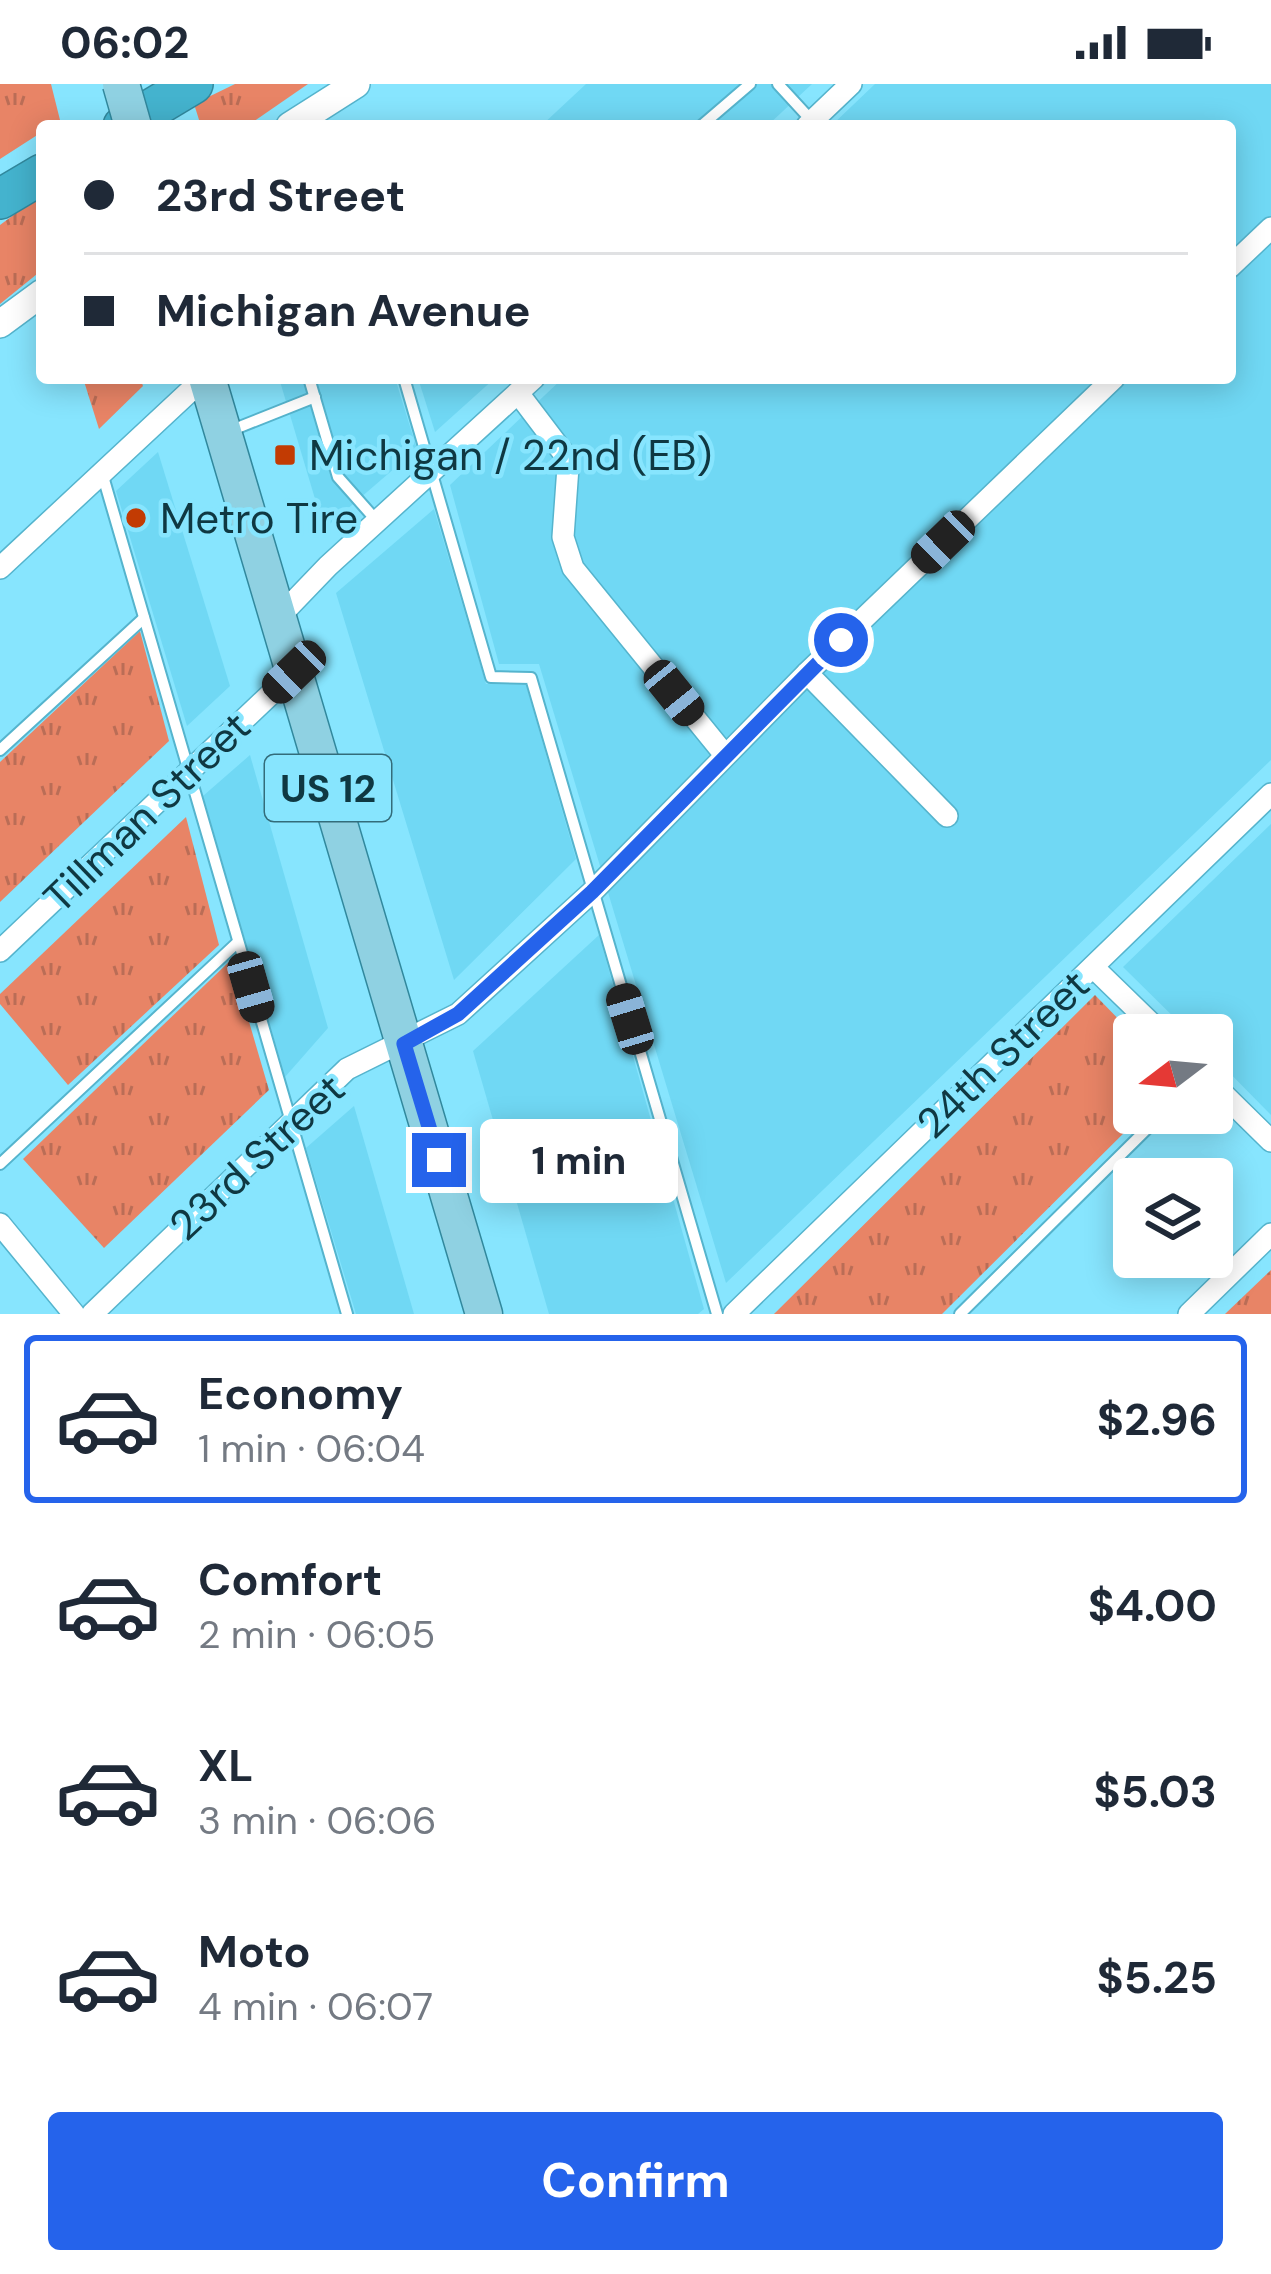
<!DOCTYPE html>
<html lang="en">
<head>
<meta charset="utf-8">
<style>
	:root { --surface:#fff; --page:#f6f6f7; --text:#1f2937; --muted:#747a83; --line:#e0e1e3; --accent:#2563eb }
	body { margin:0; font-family:"DM Sans",sans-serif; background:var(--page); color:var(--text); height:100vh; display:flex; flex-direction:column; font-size:45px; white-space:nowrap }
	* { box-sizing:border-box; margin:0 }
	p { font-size:39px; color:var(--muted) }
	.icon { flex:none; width:66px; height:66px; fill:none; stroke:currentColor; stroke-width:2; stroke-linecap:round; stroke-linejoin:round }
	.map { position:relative; height:1230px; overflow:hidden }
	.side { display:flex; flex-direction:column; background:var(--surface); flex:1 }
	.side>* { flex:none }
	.guide { position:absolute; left:36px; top:36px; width:1200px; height:264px; border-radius:12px; box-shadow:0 6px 30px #0003; display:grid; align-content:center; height:264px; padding:0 48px; background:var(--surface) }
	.needle { width:78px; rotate:254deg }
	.tools { position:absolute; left:1113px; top:930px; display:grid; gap:24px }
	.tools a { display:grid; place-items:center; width:120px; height:120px; border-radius:12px; background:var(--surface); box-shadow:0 6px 30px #0003; font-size:60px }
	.end { position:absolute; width:54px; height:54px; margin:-27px; border:15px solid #2563eb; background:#fff; box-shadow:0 0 0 6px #fff }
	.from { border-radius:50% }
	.bubble { position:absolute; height:84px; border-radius:12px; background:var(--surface); box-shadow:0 6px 30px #0003; font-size:39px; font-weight:700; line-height:84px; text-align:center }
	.car { position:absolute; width:36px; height:72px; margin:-36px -18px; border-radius:15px; box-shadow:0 0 9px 3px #0007; background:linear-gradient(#222 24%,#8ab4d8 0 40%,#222 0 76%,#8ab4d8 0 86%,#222 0) }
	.guide b { display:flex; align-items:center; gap:42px; height:114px; font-size:45px }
	.guide b+b { border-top:3px solid var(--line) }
	.guide i { width:30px; height:30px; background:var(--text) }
	ul { padding:21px 0 0; list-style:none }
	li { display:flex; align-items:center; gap:36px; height:168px; margin:0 24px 18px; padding:0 24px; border:6px solid transparent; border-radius:12px }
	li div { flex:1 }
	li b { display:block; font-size:45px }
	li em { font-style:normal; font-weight:700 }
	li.selected { border-color:var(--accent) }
	li>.icon { width:108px; height:108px; stroke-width:1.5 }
	.primary-button { display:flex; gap:24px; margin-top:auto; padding:24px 48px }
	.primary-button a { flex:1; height:138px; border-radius:12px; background:var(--accent); color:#fff; font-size:48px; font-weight:700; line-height:138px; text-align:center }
	.status { display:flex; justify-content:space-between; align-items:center; height:84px; padding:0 60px; background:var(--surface); direction:ltr }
	.status svg { height:33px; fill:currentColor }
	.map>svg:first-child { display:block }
	.built { fill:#70d8f4 }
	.grass { fill:url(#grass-tufts) }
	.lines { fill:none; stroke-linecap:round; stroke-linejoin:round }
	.service-casing { stroke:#55b4cd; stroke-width:14 }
	.minor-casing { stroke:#55b4cd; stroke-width:24 }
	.tertiary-casing { stroke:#55b4cd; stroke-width:30 }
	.primary-casing { stroke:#31889d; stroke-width:39 }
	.motorway-casing { stroke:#31889d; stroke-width:42 }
	.service { stroke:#fff; stroke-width:10 }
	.minor { stroke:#fff; stroke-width:21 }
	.tertiary { stroke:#fff; stroke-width:27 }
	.primary { stroke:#8fd1e2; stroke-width:36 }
	.motorway { stroke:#44b3ce; stroke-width:39 }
	.primary-bridge-casing { stroke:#31889d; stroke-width:39; stroke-linecap:butt }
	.primary-bridge { stroke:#8fd1e2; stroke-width:36 }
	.route { stroke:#2563eb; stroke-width:15 }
	.poi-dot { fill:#c23b03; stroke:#87e5fe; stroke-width:4.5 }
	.labels { text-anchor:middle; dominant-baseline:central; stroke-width:9; stroke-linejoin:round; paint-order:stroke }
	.shield { fill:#87e5fe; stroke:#336c7a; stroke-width:3 }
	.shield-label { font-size:39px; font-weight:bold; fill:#0f3842 }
	.poi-label { font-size:42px; fill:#0f3842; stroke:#87e5fe; text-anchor:start }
	.street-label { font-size:42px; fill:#0f3842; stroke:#87e5fe }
</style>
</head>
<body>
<div class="status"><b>06:02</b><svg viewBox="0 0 49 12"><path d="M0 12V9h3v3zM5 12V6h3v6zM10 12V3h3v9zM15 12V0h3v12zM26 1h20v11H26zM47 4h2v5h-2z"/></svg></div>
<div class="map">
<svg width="1271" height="1230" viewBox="0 0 1271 1230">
	<defs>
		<pattern id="grass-tufts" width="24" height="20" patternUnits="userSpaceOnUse" patternTransform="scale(3)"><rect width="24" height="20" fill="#e88466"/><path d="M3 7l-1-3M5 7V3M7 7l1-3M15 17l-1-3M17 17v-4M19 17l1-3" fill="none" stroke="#ba6d56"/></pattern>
	</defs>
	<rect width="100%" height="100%" fill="#87e5fe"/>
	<g class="built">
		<polygon points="586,0 812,0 767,42 541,42"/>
		<polygon points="875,0 1271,0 1271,676 726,1199 539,580 499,580 450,401 563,294 1230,294 1230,42 831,42"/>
		<polygon points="279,294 395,294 417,365 324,445"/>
		<polygon points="418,294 495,294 435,348"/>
		<polygon points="158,368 230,602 187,642 116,407"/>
		<polygon points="434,425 486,600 526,601 576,775 454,896 336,509"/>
		<polygon points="250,671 328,944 285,993 203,712"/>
		<polygon points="1271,740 1271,1031 1212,971 1212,951 1192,951 1123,883"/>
		<polygon points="599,851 704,1225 698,1230 549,1230 473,967"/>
		<polygon points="354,1022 414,1230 356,1230 306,1064"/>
	</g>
	<g class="grass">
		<polygon points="0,0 51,0 60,36 42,42 42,48 0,75"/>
		<polygon points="235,0 308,0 247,42 201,42 194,20"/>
		<polygon points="42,110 42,186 0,220 0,141"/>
		<polygon points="83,294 140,294 143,302 99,345"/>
		<polygon points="140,547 169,657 0,818 0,678"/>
		<polygon points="186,733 219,861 68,1001 0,920 0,910"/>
		<polygon points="231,876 269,1006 104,1164 23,1075"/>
		<polygon points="1095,911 1134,951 1134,1029 1144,1029 942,1230 774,1230"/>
		<polygon points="1271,1186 1271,1230 1225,1230"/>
	</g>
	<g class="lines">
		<defs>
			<g id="service">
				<polyline points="778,0 812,37"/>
				<polyline points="701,42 750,0"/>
				<polyline points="309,294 338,393 376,436"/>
				<polyline points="404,294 491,593 531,594 717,1230"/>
				<polyline points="232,346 315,313"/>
				<polyline points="102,389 347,1230"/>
				<polyline points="0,666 144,534"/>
				<polyline points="0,1080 238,858"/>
				<polyline points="960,1230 1163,1029"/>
			</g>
			<g id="minor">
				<polyline points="807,42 851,0"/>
				<polyline points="1230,183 1271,144"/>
				<polyline points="518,309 565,371 568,383 563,453 573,484 725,671"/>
				<polyline points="0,484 204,294"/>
				<polyline points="278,534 328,482 534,294"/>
				<polyline points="807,589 947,732"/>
				<polyline points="0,867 294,588"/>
				<polyline points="1093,883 1163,951"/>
				<polyline points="1212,999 1271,1057"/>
				<polyline points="0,1140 74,1230"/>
				<polyline points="92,1230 347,985 458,930 592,808 807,589 1114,294"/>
				<polyline points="734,1230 1271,710"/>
				<polyline points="1189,1230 1271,1150"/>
			</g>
			<g id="tertiary">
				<polyline points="290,42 356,0"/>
				<polyline points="0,240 42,209"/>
			</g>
			<polyline id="primary" points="207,294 484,1230"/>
			<g id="motorway">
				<polyline points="123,42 193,0"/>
				<polyline points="0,115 42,90"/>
			</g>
		</defs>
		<use href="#service" class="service-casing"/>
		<use href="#minor" class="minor-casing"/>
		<use href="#tertiary" class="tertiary-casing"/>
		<use href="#primary" class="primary-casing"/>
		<use href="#motorway" class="motorway-casing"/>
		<use href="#service" class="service"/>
		<use href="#minor" class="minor"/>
		<use href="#tertiary" class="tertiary"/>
		<use href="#primary" class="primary"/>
		<use href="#motorway" class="motorway"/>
		<defs>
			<polyline id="primary-bridge" points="121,0 133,42"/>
		</defs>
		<use href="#primary-bridge" class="primary-bridge-casing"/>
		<use href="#primary-bridge" class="primary-bridge"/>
	</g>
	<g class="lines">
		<polyline class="route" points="439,1076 404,960 458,930 592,808 841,556"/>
	</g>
	<g class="poi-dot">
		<rect x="273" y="359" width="24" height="24" rx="6"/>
		<circle cx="136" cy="434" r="12"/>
	</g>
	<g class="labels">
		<rect class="shield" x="265" y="671" width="126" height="66" rx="9"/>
		<g class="shield-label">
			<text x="328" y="704">US 12</text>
		</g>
		<g class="poi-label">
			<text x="309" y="371">Michigan / 22nd (EB)</text>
			<text x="160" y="434">Metro Tire</text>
		</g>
		<g class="street-label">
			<text transform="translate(147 728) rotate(-44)">Tillman Street</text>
			<text transform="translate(1003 970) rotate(-44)">24th Street</text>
			<text transform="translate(257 1073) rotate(-43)">23rd Street</text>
		</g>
	</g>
</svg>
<div class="tools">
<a><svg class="needle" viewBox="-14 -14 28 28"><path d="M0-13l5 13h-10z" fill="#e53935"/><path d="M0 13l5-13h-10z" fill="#747a83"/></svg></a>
<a><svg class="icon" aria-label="layers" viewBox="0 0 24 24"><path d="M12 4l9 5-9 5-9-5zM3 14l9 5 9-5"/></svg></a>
</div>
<i class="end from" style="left:841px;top:556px"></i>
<i class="end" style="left:439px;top:1076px"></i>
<div class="bubble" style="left:480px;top:1035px;width:198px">1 min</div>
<i class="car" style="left:943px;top:458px;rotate:226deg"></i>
<i class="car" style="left:294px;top:588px;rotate:226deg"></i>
<i class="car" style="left:674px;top:609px;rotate:141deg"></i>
<i class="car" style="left:251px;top:903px;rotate:164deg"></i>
<i class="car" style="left:630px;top:935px;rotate:343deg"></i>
<div class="guide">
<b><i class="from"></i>23rd Street</b>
<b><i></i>Michigan Avenue</b>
</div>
</div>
<section class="side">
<ul>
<li class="selected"><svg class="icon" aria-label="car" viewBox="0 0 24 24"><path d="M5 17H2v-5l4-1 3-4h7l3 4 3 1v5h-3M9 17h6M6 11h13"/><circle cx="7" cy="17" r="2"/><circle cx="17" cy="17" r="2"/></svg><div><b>Economy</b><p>1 min · 06:04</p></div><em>$2.96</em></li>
<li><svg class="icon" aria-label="car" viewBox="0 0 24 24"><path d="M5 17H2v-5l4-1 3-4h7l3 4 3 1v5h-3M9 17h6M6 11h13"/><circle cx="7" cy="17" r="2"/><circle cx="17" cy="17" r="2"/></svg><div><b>Comfort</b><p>2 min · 06:05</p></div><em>$4.00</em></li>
<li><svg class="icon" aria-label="car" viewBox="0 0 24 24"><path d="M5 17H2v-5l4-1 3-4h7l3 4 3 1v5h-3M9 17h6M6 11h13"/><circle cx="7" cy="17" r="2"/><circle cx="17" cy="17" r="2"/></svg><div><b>XL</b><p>3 min · 06:06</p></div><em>$5.03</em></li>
<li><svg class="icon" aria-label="car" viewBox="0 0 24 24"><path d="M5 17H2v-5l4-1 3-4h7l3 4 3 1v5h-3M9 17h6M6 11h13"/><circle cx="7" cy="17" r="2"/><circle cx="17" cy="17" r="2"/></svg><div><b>Moto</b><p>4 min · 06:07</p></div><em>$5.25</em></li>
</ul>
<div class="primary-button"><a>Confirm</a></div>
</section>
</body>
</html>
